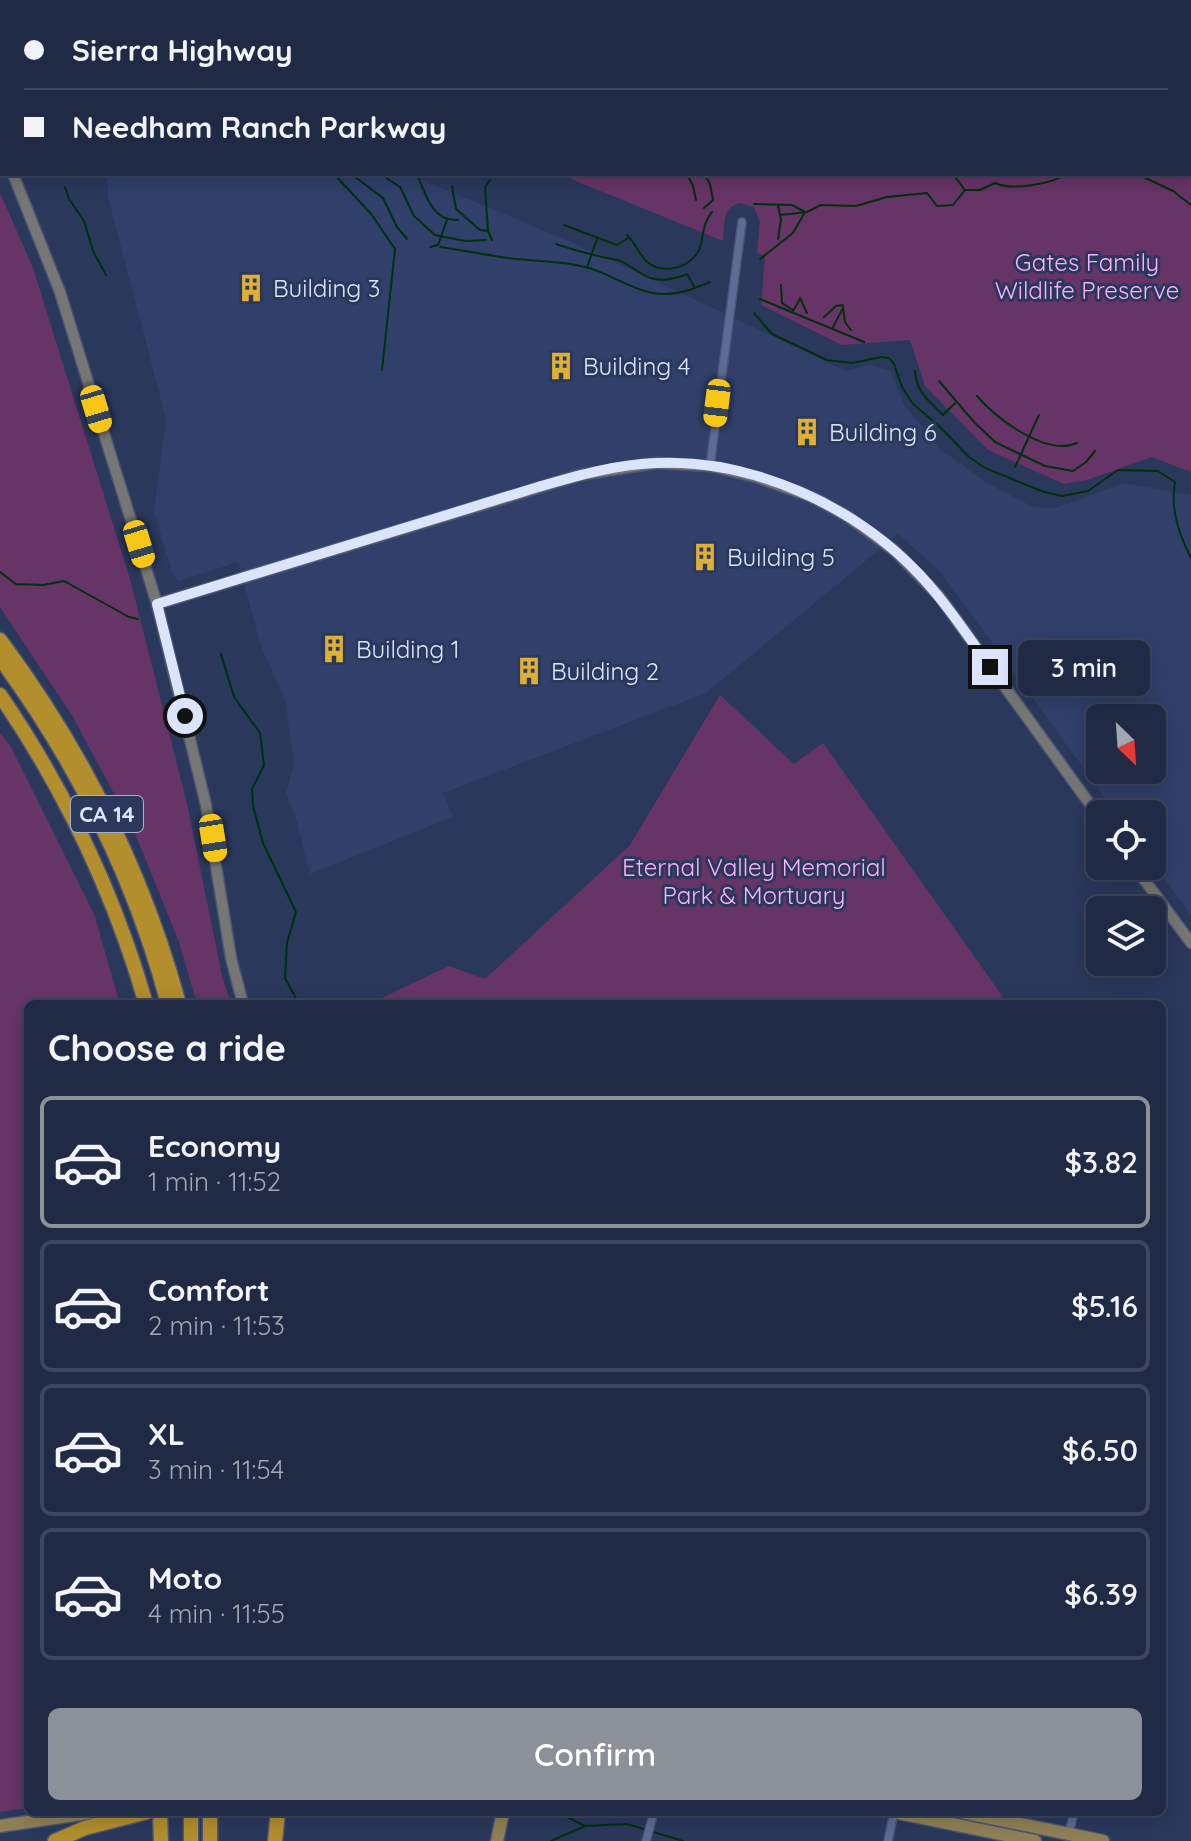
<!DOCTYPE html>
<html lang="en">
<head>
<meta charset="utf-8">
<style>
	:root { --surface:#202a45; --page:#2d3650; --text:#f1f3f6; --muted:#a2a7b3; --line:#3d465e; --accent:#8c9099 }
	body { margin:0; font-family:Quicksand,sans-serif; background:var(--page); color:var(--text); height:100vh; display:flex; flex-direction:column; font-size:30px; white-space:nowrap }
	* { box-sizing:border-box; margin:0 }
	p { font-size:26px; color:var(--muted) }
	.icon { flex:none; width:44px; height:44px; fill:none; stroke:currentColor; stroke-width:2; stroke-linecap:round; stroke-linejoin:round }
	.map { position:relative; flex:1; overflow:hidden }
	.sheet { position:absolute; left:24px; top:1000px; width:1142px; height:816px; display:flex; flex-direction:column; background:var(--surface); border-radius:12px; box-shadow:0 4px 20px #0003,0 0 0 2px var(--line) }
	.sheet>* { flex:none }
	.top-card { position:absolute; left:0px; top:0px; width:1192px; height:176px; box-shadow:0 4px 20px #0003,0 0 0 2px var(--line); display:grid; align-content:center; height:176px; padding:0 24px; background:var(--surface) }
	.needle { width:52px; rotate:155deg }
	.fabs { position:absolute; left:1086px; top:704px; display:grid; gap:16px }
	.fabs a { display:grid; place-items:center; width:80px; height:80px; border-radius:12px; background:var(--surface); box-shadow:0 4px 20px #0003,0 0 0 2px var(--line); font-size:40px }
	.end { position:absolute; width:36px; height:36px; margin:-18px; border:10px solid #dbe4fb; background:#111; box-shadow:0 0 0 4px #111 }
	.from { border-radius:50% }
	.bubble { position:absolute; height:56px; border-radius:12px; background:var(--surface); box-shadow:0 4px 20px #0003,0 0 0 2px var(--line); font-size:26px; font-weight:600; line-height:56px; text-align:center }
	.car { position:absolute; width:24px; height:48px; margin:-24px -12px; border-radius:10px; box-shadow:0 0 6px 2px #0007; background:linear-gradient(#f5c518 24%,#345 0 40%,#f5c518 0 76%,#345 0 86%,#f5c518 0) }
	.top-card b { display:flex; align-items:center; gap:28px; height:76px; font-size:30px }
	.top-card b+b { border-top:2px solid var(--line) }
	.top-card i { width:20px; height:20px; background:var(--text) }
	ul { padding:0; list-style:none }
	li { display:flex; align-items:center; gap:24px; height:132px; margin:0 16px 12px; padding:0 8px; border:4px solid var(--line); border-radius:12px }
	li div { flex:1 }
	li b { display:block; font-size:30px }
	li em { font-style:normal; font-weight:600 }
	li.on { border-color:var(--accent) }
	li>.icon { width:72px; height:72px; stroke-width:1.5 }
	h2 { padding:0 24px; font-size:36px; line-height:96px }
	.cta { display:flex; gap:16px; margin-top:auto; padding:16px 24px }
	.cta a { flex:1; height:92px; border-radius:12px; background:var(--accent); color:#fff; font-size:32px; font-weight:600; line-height:92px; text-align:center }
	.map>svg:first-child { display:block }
	.built { fill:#30406b; fill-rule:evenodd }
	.green { fill:#673467 }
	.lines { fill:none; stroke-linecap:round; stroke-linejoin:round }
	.stream { stroke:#00310a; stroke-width:2 }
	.street-casing { stroke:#4b5574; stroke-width:10 }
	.secondary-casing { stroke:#4b5574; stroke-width:13 }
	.primary-casing { stroke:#4b5574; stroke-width:15 }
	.highway-casing { stroke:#4b5574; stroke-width:17 }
	.street { stroke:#5c6c94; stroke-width:7 }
	.secondary { stroke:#767675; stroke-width:10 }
	.primary { stroke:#908056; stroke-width:12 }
	.highway { stroke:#b38e2d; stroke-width:14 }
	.rail { stroke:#a5afca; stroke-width:2; stroke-dasharray:10 10; stroke-linecap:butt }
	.route { stroke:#dbe4fb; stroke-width:10 }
	.labels { text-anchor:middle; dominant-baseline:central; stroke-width:6; stroke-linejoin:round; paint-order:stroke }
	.shield { fill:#2a385c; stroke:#a6b0cb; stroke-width:2 }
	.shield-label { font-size:22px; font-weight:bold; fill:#dbe4fb }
	.park-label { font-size:24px; fill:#fdaefc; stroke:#2a385c }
	.poi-label { font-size:24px; fill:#dbe4fb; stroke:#2a385c; text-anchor:start }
</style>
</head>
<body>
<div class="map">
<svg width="1191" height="1841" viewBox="0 0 1191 1841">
	<rect width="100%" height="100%" fill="#2a385c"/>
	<path class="built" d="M 107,174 L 408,174 L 590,250 L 846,371 L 870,365 L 891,371 L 904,405 L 941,450 L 989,484 L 1033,507 L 1056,508 L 1124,483 L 1191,495 L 1191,915 L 1152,862 L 1152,814 L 1117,814 L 939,570 L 898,534 L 706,693 L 443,793 L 453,817 L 310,874 L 297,821 L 286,793 L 294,764 L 285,700 L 261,646 L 238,562 L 179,581 L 173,575 L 154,512 L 166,419 L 108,197 ZM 1100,718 L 1152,718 L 1152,770 L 1100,770 Z"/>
	<g class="green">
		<polygon points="135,0 519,0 523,2 140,2"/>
		<path d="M 545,0 L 1191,0 L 1191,472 L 1152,457 L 1087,480 L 1064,484 L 988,450 L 925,386 L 910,340 L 842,345 L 761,305 L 765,257 L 757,253 L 760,222 L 754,207 L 739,203 C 721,209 725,225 723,241 L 559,174 L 1190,174 L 1190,2 L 544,2 Z"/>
		<polygon points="0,193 33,268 130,579 188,808 222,976 231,1004 197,1004 179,942 134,831 73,717 0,607"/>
		<polygon points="720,695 794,764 823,743 1008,1004 369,1004 449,966 485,979 630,845"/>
		<polygon points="0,733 10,745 94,914 120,1004 28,1004 28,1808 0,1812"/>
	</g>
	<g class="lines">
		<g class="stream">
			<polyline points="1104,0 1106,2"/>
			<polyline points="1190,102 1191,103"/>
			<polyline points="334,174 372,215 395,249 382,370"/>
			<polyline points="351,174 383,198 397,227 407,239"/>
			<polyline points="380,174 400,187 414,216 435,235 465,241 486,240"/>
			<path d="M 417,174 C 425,193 432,222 458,220"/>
			<polyline points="687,174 693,186 696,200"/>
			<polyline points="704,174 710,184 713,200 704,208"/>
			<polyline points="953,174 964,189"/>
			<polyline points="1137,174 1173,191 1191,205"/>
			<polyline points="490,180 485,187 488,231 492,240"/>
			<polyline points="452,186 456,209 480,230 488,231"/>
			<polyline points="65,187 69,199 84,221 93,251 106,275"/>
			<polyline points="754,204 792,205 805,212 793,233 760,259"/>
			<polyline points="778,206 781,219 778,239"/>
			<path d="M 780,215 L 807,212 L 821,205 L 856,206 L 887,197 L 927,193 L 937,206 L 953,205 L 965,190 L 980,190 L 995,183 C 1011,191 1051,184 1067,174"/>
			<polyline points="564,225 617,245 628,238"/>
			<path d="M 627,235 C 635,243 639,253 646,261 C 662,276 692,268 700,248 C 704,235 702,224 712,212"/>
			<path d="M 556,244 C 576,251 596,256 617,260 C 626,262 631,268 639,272 C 654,283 670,281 687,274 L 695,288 L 710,282"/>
			<polyline points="430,247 438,245 447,220"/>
			<path d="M 440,247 C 463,250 485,255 508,258 C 530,261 554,261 576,265 C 622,273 642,308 695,288"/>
			<polyline points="587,267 597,239"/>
			<polyline points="781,285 782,303 793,310"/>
			<polyline points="800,298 807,313"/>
			<polyline points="760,299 864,342"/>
			<polyline points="843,306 845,322 851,330"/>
			<polyline points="793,311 800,299"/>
			<path d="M 754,313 L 772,334 L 827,360 L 852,363 L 881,357 L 889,358 L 894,364 L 902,387 L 913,404 L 939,426 L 969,457 L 985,468 L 1044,492 L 1062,496 L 1088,491 L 1118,470 L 1158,471 L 1175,482 C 1170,508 1179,535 1191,558"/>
			<polyline points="824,317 836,306 843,305"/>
			<polyline points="833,327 843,308"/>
			<path d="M 915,371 C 916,392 929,401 943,415 L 955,403"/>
			<polyline points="939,381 974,422 995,442 1045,466 1073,471 1086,462 1095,451"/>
			<path d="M 977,396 C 996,418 1046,457 1077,443"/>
			<polyline points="1015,467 1039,415"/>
			<polyline points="0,572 16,584 43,585 64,581 129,617 138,619"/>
			<polyline points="221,654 234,697 260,733 264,765 252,789 253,806 263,843 296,912 287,943 285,978 299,1004"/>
			<polyline points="557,1812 585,1826 627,1824 683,1841"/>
			<polyline points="551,1841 585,1826"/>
		</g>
		<defs>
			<g id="street">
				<polyline points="710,466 742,222"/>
				<polyline points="1069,1834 1074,1812"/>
				<polyline points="646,1841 654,1812"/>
				<polyline points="888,1841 894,1812"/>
			</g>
			<g id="secondary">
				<polyline points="0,148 2,152"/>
				<polyline points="13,174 60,292 157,604 206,805 231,958 243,1004"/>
				<polyline points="157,604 580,475 656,463 710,466 756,477 812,497 847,516 895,551 939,596 1100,818"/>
				<polyline points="1134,866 1191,943"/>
			</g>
			<g id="primary">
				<polyline points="894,1812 1035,1841"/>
				<polyline points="962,1812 1103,1841"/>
				<polyline points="0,1826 95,1812"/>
				<polyline points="497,1841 503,1812"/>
			</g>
			<g id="highway">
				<path d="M 0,640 C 82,750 143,872 179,1004"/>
				<path d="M 0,658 C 76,762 135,879 168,1004"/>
				<path d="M 0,695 C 65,790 114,893 146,1004"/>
				<polyline points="160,1812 161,1841"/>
				<polyline points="210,1812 210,1841"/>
				<polyline points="55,1841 85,1828 147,1812"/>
				<polyline points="191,1841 191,1812"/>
				<polyline points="275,1841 278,1812"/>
			</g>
		</defs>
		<use href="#street" class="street-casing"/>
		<use href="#secondary" class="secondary-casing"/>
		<use href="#primary" class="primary-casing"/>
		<use href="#highway" class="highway-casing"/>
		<use href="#street" class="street"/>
		<use href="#secondary" class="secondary"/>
		<use href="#primary" class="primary"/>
		<use href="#highway" class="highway"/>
		<g class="rail">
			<polyline points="1025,0 1027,2"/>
			<polyline points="1190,162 1191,162"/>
		</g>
	</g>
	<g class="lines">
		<path class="route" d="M 185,716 L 157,604 L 538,487 C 576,476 617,464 657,463 C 753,459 855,506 920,575 C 946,603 968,636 990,667"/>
	</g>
	<defs>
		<symbol id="building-bare" viewBox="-9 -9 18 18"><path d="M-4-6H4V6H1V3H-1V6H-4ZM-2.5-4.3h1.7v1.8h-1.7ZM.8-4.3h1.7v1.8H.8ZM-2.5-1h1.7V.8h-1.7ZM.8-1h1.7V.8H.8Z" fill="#dfb034" stroke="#2a385c" stroke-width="2.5" paint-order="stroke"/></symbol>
	</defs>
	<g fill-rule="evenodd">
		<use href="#building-bare" x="231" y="268" width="40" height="40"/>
		<use href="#building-bare" x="541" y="346" width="40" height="40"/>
		<use href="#building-bare" x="787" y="412" width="40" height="40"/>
		<use href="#building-bare" x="685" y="537" width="40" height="40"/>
		<use href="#building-bare" x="314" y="629" width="40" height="40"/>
		<use href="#building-bare" x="509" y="651" width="40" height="40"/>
	</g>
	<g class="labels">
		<rect class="shield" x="71" y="796" width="72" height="36" rx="6"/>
		<g class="shield-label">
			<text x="107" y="814">CA 14</text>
		</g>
		<g class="park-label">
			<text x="1087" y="262">Gates Family<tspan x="1087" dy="28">Wildlife Preserve</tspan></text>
			<text x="754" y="867">Eternal Valley Memorial<tspan x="754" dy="28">Park &amp; Mortuary</tspan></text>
		</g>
		<g class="poi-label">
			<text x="273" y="288">Building 3</text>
			<text x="583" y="366">Building 4</text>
			<text x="829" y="432">Building 6</text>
			<text x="727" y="557">Building 5</text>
			<text x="356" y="649">Building 1</text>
			<text x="551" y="671">Building 2</text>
		</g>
	</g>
</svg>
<div class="fabs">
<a><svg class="needle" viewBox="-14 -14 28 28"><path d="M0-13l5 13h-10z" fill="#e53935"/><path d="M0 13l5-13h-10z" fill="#a2a7b3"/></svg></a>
<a><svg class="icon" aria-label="locate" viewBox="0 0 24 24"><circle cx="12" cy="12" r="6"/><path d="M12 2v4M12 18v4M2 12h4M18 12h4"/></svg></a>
<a><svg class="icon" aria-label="layers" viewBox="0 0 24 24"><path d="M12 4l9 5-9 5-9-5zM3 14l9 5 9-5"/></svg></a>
</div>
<i class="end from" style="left:185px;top:716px"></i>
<i class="end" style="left:990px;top:667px"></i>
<div class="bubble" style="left:1018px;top:640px;width:132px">3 min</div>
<i class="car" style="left:717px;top:403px;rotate:187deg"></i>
<i class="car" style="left:96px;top:409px;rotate:163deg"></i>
<i class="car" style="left:139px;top:544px;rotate:163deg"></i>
<i class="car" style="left:213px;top:838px;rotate:171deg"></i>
<div class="top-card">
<b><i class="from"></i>Sierra Highway</b>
<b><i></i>Needham Ranch Parkway</b>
</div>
<section class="sheet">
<h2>Choose a ride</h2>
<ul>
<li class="on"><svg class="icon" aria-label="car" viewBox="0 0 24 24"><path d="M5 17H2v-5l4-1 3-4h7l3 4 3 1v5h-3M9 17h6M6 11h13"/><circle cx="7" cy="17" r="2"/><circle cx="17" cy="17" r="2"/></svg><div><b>Economy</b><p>1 min · 11:52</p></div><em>$3.82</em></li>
<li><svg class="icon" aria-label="car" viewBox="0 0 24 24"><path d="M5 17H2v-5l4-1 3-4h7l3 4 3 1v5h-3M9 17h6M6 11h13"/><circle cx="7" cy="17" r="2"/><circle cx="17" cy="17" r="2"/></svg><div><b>Comfort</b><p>2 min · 11:53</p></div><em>$5.16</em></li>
<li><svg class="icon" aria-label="car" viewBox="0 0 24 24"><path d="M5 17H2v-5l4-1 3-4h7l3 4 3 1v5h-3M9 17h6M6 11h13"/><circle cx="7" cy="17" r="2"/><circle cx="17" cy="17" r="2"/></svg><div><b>XL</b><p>3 min · 11:54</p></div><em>$6.50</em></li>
<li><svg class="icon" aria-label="car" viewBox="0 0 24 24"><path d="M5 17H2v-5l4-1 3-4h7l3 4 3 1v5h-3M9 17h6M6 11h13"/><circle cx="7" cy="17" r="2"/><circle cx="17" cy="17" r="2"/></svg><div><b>Moto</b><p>4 min · 11:55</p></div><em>$6.39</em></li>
</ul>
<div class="cta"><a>Confirm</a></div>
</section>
</div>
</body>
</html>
